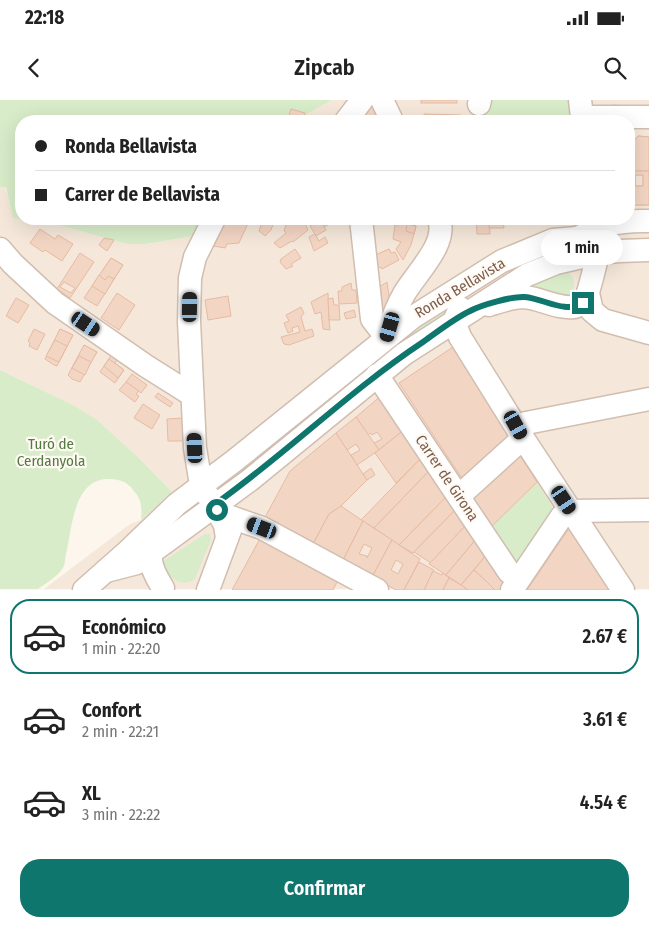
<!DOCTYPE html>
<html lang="es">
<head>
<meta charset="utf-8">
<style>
	:root { --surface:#fff; --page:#f6f6f6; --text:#222; --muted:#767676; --line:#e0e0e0; --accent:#0f766e }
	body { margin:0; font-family:"Fira Sans Condensed",sans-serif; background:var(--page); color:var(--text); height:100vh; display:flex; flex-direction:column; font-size:19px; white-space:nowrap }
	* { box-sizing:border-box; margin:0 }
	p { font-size:16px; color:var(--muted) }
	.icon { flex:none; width:28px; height:28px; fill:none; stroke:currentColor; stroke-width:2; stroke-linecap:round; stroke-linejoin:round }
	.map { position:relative; height:490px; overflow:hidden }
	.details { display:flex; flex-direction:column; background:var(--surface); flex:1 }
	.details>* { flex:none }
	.hud { position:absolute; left:15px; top:15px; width:620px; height:110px; border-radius:20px; box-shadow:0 5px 20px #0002; display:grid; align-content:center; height:110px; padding:0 20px; background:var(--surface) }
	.end { position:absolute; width:22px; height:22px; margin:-11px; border:6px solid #0f766e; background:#fff; box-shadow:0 0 0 2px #fff }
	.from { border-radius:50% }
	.bubble { position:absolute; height:35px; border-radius:18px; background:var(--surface); box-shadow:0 5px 20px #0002; font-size:16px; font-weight:600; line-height:35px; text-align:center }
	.car { position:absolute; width:15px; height:30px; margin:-15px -8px; border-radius:6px; box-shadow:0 0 4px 1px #0007; background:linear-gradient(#222 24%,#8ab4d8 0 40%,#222 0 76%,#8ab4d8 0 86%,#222 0) }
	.hud b { display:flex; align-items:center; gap:18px; height:48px; font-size:19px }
	.hud b+b { border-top:1px solid var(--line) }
	.hud i { width:12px; height:12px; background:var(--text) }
	ul { padding:9px 0 0; list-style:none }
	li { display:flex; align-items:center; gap:15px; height:75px; margin:0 10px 8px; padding:0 10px; border:2px solid transparent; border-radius:20px }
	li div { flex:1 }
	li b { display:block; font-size:19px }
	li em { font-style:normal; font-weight:600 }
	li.on { border-color:var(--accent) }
	li>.icon { width:45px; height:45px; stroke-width:1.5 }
	.button { display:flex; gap:10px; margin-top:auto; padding:10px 20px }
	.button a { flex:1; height:58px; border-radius:20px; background:var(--accent); color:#fff; font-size:20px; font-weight:600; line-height:58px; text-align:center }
	.status { display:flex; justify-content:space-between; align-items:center; height:35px; padding:0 25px; background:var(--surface); direction:ltr }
	.status svg { height:14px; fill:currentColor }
	header { display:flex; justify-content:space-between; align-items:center; height:65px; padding:0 20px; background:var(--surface); font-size:22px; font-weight:600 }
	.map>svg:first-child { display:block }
	.residential { fill:#f5e8da }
	.green { fill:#d8ecc9 }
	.building { fill:#f3d5c3; stroke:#e6bba3; fill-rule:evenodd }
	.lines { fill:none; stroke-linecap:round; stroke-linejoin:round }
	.minor-casing { stroke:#d1beb0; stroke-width:25 }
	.minor { stroke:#fff; stroke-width:22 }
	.route { stroke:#0f766e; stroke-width:6 }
	.labels { text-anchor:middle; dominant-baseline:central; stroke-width:4.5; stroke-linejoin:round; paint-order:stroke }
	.street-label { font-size:15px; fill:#7a5c4d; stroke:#fffaf3 }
	.park-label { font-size:15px; fill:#537a41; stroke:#fffaf3 }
</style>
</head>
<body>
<div class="status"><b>22:18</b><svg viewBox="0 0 49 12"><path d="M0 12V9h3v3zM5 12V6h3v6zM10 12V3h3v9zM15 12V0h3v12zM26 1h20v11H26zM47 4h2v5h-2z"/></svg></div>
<header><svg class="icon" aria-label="back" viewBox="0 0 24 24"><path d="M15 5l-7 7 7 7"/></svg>Zipcab<svg class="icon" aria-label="search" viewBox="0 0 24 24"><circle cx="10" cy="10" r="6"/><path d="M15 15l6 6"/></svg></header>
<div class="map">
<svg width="649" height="490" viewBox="0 0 649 490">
	<rect width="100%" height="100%" fill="#fdf6ec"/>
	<polygon class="residential" points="332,0 649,0 649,489 44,489 130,424 141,420 172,392 137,356 96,319 73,305 0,270 0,87 5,86 14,118 62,126 127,144 148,144 193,136 210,119 629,119 629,21 305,21 307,14"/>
	<g class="green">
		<polygon points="0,0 332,0 307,14 305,21 21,21 21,119 210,119 193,136 147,144 127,144 62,126 13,118 6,87 0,87"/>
		<polygon points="471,0 586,0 587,3 593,3 593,21 470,21"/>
		<polygon points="510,170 457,202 452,211 221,390 219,386 376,256 488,179"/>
		<path d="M 565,171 C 579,177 575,192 565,199 L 526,188 L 529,184 Z"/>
		<path d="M 0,270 L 73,305 L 96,319 L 137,356 L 172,392 L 141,420 C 142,409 142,400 134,391 C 127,381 119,379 107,379 C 73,380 72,430 66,454 C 65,459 65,466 62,469 C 57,477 46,483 38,489 L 0,489 Z"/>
		<polygon points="537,382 555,411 519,464 511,464 488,430"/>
		<path d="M 205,434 L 210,434 L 211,440 L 195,479 C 180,490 167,474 160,463 Z"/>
	</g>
	<g class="building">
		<rect x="421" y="0" width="36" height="3"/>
		<polygon points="374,2 380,15 374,18 375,21 356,21 369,5"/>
		<polygon points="291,9 305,13 303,21 287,21"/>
		<polygon points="424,14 461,15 460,21 424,21"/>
		<path d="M 638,36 L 649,37 L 649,105 L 631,105 L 629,103 L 629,46 ZM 635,75 L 643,75 L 643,86 L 635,86 Z"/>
		<polygon points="638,36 649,37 649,71 629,71 629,46"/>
		<path d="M 629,71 L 649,71 L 649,105 L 631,105 L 629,103 ZM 635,75 L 643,75 L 643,86 L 635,86 Z"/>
		<polygon points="219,119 250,119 239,143 227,144 225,148 208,145"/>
		<polygon points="263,119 275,119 271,130 265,136 259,131"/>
		<polygon points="288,119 303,119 308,130 293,142 292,141 280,148 274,143 286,133 284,131"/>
		<polygon points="310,119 344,119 337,124 333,122 324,127 320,120 313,124"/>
		<polygon points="476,119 489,119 490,134 477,134"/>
		<polygon points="489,119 503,119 504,128 489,128"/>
		<polygon points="503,119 517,119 517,123 504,124"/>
		<polygon points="320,120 326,130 316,136 310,126"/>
		<polygon points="400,122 416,126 411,145 403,160 396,149 401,142 393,139 395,125 399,125"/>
		<polygon points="407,124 416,126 414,134 406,131"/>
		<polygon points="40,129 55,139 58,135 73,144 62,161 45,150 43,152 30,143"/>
		<polygon points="315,134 319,141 325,137 328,143 314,151 309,137"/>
		<polygon points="104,138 114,140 107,151 99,145"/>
		<polygon points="295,149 301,158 291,164 293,166 286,169 280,162 281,159"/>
		<polygon points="389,149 394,158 380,164 376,155"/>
		<polygon points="389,149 391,153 395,152 399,160 382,169 381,167 376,169 380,178 371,178 371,157"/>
		<path d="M 80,153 L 94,162 L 70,198 L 57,189 ZM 64,182 L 75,188 L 71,193 L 60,187 Z"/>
		<polygon points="111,158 123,165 99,202 87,194"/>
		<polygon points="111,158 123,165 97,206 84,198"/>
		<polygon points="99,175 105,180 108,176 114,179 105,194 92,186"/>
		<polygon points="387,182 390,203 377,220 373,191"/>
		<polygon points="351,183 352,190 356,190 357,203 339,204 338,191 342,191 342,187"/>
		<polygon points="117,193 135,205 119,230 101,218"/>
		<polygon points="328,193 329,220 330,230 323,229 321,212 315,214 311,202"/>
		<polygon points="228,196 231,216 208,220 205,200"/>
		<polygon points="16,198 29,205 18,223 6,216"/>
		<polygon points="333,198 334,205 339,205 340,220 329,220 328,199"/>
		<polygon points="301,207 304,213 301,217 305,231 312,229 314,236 289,245 284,244 281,237 300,232 298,226 292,228 293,231 288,233 284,223 289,221 286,215"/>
		<polygon points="354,210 356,217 346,219 344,213"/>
		<polygon points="34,229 45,234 37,250 29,246 30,243 28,241"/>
		<polygon points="60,229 73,235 67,246 55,240"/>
		<polygon points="60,229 73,235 57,266 54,265 45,259"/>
		<polygon points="55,240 67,246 59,262 46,256"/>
		<polygon points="84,245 97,252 91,262 79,256"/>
		<polygon points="84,245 97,252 80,282 72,279 68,275"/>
		<polygon points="456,245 514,335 465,383 399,283"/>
		<polygon points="114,251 120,255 115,263 124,270 115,283 100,272"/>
		<polygon points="79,256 91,262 85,275 72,268"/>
		<polygon points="109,259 124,270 118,278 104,266"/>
		<polygon points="132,274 147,285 141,293 126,282"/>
		<polygon points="126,282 139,291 136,294 139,296 135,302 119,290"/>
		<polygon points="158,293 173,303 170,307 155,297"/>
		<polygon points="382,295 405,329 379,350 374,343 382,339 377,332 372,335 370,333 368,335 356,317"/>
		<polygon points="143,304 160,315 152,329 134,318"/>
		<polygon points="356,317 379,350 357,365 351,355 360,350 356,344 347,350 336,333"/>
		<polygon points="182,318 184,319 186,341 168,341 167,319"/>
		<polygon points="405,329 422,357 396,383 375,353"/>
		<polygon points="336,333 367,380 341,406 329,414 312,446 263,421 290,371"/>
		<polygon points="517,351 537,382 488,430 468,400"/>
		<polygon points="422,357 431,369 374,428 361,420"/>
		<polygon points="371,368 375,375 367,380 363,374"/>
		<polygon points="431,369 448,395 399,445 374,428"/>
		<polygon points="448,395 457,408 413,453 399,445"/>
		<polygon points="341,406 363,421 342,462 312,446 329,414"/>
		<polygon points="457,408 467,424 431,463 414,452"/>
		<path d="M 363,421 L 392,440 L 372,477 L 342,462 ZM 364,444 L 372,448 L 367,458 L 367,456 L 359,454 Z"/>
		<polygon points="467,424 477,438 446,475 429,464"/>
		<polygon points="572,424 614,490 527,490"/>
		<polygon points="263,433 341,474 333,490 232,490"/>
		<polygon points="477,438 487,454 461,485 446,475"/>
		<path d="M 392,440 L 420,459 L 404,490 L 396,490 L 372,477 ZM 396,460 L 403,464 L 398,474 L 391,470 Z"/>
		<polygon points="487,454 506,481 500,490 495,490 474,470"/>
		<polygon points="419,462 434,470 424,490 404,490"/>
		<polygon points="474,470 486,481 495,490 468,490 461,485"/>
		<polygon points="433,471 442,475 443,473 449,478 443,490 424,490"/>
		<polygon points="449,478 461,485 468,490 443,490"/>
	</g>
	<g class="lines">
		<defs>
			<g id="minor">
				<polyline points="382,0 392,21"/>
				<polyline points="580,0 582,17 615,17"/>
				<polyline points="479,4 480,0"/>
				<polyline points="346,21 362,0"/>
				<polyline points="613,21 615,17 649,17"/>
				<polyline points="214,119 195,157 190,178 189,221 195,348 201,385 217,410 225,425 227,438"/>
				<polyline points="361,119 372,219 386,237"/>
				<path d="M 570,143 C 596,125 618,120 649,121"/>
				<polyline points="0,149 13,164 55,203 146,266 192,295"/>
				<polyline points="588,193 592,211 603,220 649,233"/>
				<path d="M 489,205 C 501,201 512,197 524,197 C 540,198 557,209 574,207 C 576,207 582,204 584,202 C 588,197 599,151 600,142"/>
				<polyline points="460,208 454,221 460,237 523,338 623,490"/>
				<path d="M 386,237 C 391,222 396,208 404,194 C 416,173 448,144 439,119"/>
				<polyline points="377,275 509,472 519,479"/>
				<polyline points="516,325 649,299"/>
				<polyline points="459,396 523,338"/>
				<polyline points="217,410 225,415 262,428 377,490"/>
				<path d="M 153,441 C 147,460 153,472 163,488"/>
				<polyline points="106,471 137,463 250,380 404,254 527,175 556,163 599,153 619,151 649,150"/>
				<polyline points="84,490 128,451 177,404 234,361 413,217 502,161 553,140 577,138 585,140 599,153"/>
				<polyline points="208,490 232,425"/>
				<polyline points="512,490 562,416 571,411 649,410"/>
			</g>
		</defs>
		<use href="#minor" class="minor-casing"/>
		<use href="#minor" class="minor"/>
	</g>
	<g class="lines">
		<path class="route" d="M 217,410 L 214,405 C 286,354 349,291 423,242 C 437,232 455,218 470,211 C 481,205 513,196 525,197 C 545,199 565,214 583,203"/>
	</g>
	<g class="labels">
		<g class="street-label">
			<text transform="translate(460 188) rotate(-31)">Ronda Bellavista</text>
			<text transform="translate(447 378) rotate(56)">Carrer de Girona</text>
		</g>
		<g class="park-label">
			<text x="51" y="344">Turó de<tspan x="51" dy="17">Cerdanyola</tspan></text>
		</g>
	</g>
</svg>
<i class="end from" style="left:217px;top:410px"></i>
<i class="end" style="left:583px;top:203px"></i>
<div class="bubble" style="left:541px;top:130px;width:82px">1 min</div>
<i class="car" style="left:190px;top:207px;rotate:1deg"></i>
<i class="car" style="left:86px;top:224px;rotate:124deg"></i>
<i class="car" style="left:390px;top:227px;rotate:196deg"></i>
<i class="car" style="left:516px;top:325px;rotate:151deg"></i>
<i class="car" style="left:195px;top:348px;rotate:357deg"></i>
<i class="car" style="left:564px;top:400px;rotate:146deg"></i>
<i class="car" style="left:262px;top:428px;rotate:291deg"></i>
<div class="hud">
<b><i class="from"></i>Ronda Bellavista</b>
<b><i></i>Carrer de Bellavista</b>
</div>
</div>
<section class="details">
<ul>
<li class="on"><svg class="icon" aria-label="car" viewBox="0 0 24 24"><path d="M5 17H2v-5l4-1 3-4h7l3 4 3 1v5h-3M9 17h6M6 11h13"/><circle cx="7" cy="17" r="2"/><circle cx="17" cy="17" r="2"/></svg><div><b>Económico</b><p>1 min · 22:20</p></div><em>2.67 €</em></li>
<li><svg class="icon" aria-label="car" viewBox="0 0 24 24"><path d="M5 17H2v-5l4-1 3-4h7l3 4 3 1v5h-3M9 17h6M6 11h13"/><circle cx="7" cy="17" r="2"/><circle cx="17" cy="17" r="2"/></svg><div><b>Confort</b><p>2 min · 22:21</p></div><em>3.61 €</em></li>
<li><svg class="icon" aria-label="car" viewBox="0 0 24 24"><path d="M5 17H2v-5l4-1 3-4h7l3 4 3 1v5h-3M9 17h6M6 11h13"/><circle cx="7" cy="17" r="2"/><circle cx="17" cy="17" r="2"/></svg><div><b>XL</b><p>3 min · 22:22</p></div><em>4.54 €</em></li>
</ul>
<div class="button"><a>Confirmar</a></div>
</section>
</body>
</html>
